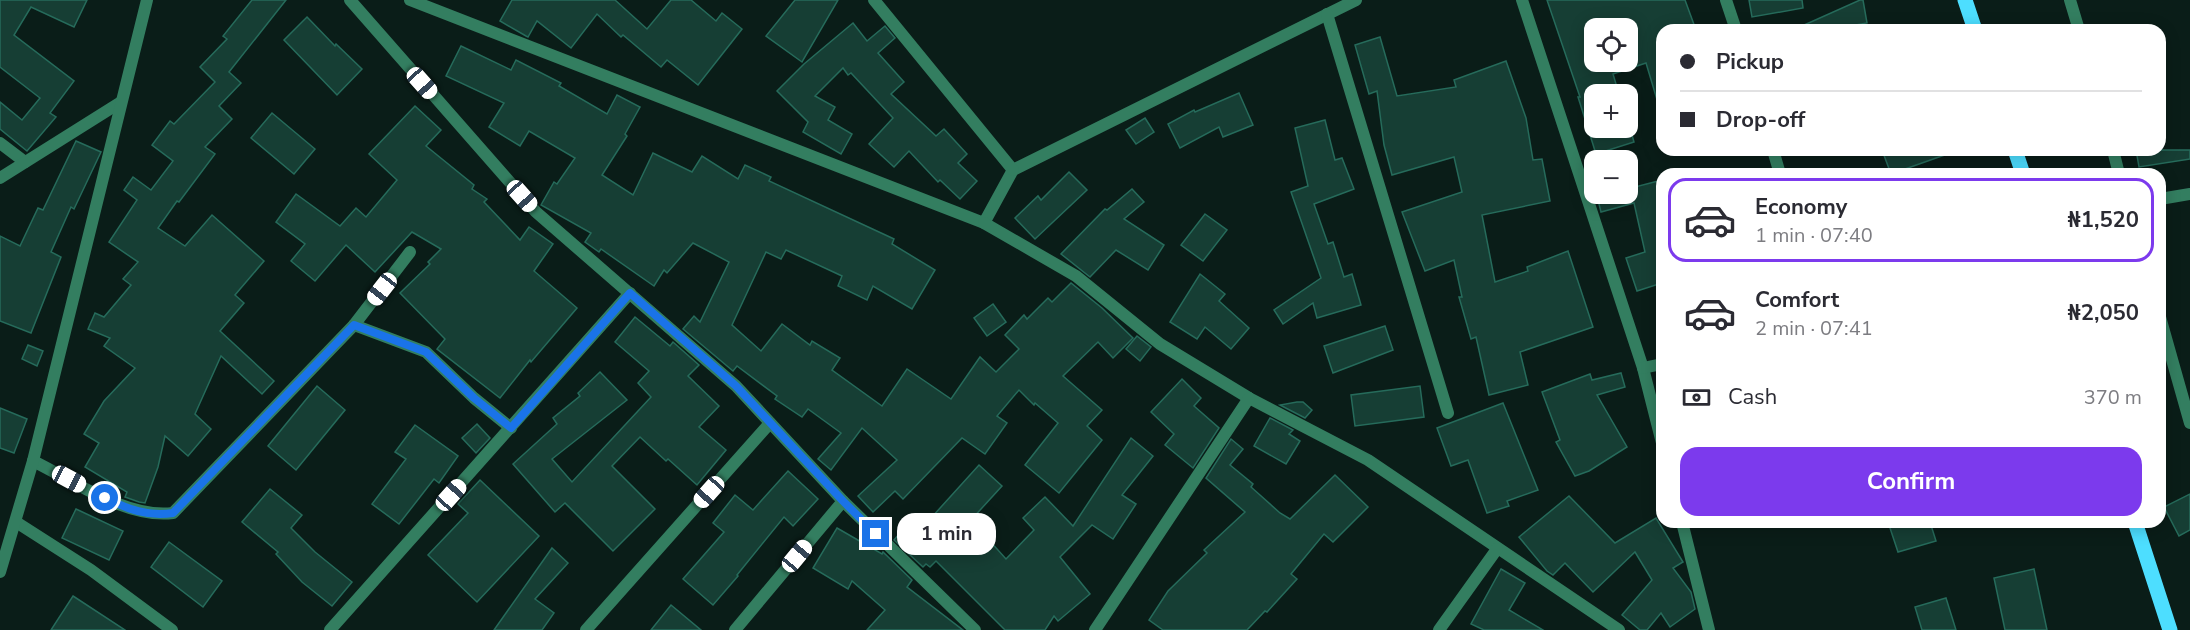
<!DOCTYPE html>
<html lang="en">
<head>
<meta charset="utf-8">
<style>
	:root { --surface:#fff; --page:#f7f7f7; --text:#2b2b33; --muted:#7c7c81; --line:#e1e1e2; --accent:#7c3aed }
	body { margin:0; font-family:"Nunito Sans",sans-serif; background:var(--page); color:var(--text); height:100vh; display:flex; flex-direction:column; font-size:22px; white-space:nowrap }
	* { box-sizing:border-box; margin:0 }
	p { font-size:20px; color:var(--muted) }
	.icon { flex:none; width:33px; height:33px; fill:none; stroke:currentColor; stroke-width:2; stroke-linecap:round; stroke-linejoin:round }
	.map { position:relative; flex:1; overflow:hidden }
	.side { position:absolute; left:1656px; top:168px; width:510px; height:360px; display:flex; flex-direction:column; background:var(--surface); border-radius:18px; box-shadow:0 3px 15px #0003 }
	.side>* { flex:none }
	.guide { position:absolute; left:1656px; top:24px; width:510px; height:132px; border-radius:18px; box-shadow:0 3px 15px #0003; display:grid; align-content:center; height:132px; padding:0 24px; background:var(--surface) }
	.buttons { position:absolute; left:1584px; top:18px; display:grid; gap:12px }
	.buttons a { display:grid; place-items:center; width:54px; height:54px; border-radius:12px; background:var(--surface); box-shadow:0 3px 15px #0003; font-size:30px }
	.end { position:absolute; width:27px; height:27px; margin:-14px; border:8px solid #1a73e8; background:#fff; box-shadow:0 0 0 3px #fff }
	.from { border-radius:50% }
	.bubble { position:absolute; height:42px; border-radius:18px; background:var(--surface); box-shadow:0 3px 15px #0003; font-size:20px; font-weight:700; line-height:42px; text-align:center }
	.car { position:absolute; width:18px; height:36px; margin:-18px -9px; border-radius:8px; box-shadow:0 0 4px 2px #0007; background:linear-gradient(#fff 24%,#345 0 40%,#fff 0 76%,#345 0 86%,#fff 0) }
	.guide b { display:flex; align-items:center; gap:21px; height:57px; font-size:22px }
	.guide b+b { border-top:2px solid var(--line) }
	.guide i { width:15px; height:15px; background:var(--text) }
	ul { padding:10px 0 0; list-style:none }
	li { display:flex; align-items:center; gap:18px; height:84px; margin:0 12px 9px; padding:0 12px; border:3px solid transparent; border-radius:18px }
	li div { flex:1 }
	li b { display:block; font-size:22px }
	li em { font-style:normal; font-weight:700 }
	li.selected { border-color:var(--accent) }
	li>.icon { width:54px; height:54px; stroke-width:1.5 }
	.pay { display:flex; align-items:center; gap:15px; height:66px; padding:0 24px; font-size:22px }
	.pay p { margin-inline-start:auto }
	.cta { display:flex; gap:12px; margin-top:auto; padding:12px 24px }
	.cta a { flex:1; height:69px; border-radius:18px; background:var(--accent); color:#fff; font-size:24px; font-weight:700; line-height:69px; text-align:center }
	.map>svg:first-child { display:block }
	.building { fill:#163e34; stroke:#266b5b; stroke-width:1.5; fill-rule:evenodd }
	.lines { fill:none; stroke-linecap:round; stroke-linejoin:round }
	.minor { stroke:#337e60; stroke-width:12 }
	.tertiary { stroke:#337e60; stroke-width:12 }
	.primary { stroke:#4ddeff; stroke-width:15 }
	.route { stroke:#1a73e8; stroke-width:8 }
</style>
</head>
<body>
<div class="map">
<svg width="2190" height="630" viewBox="0 0 2190 630">
	<rect width="100%" height="100%" fill="#0a1d18"/>
	<g class="building">
		<polygon points="0,0 87,0 74,27 31,7 14,35 74,81 50,113 56,117 27,151 0,129 0,102 22,120 40,98 0,67"/>
		<polygon points="252,0 286,0 229,72 241,83 219,106 232,119 205,147 215,154 179,202 177,201 158,228 185,246 212,215 264,261 235,295 244,303 220,331 274,381 262,394 221,356 195,414 211,429 188,456 165,436 158,467 145,503 139,502 125,497 127,492 85,467 99,443 84,434 104,401 135,368 104,346 110,338 88,329 95,313 104,317 131,285 123,279 138,262 109,242 137,200 124,190 133,177 151,190 173,161 152,145 170,121 174,124 215,82 200,67 227,39 223,36"/>
		<polygon points="512,0 615,0 647,29 671,0 691,0 716,21 722,13 742,29 698,85 667,60 661,67 623,35 621,37 597,14 571,48 537,21 528,37 526,36 500,21"/>
		<polygon points="795,0 838,0 802,62 766,36"/>
		<path d="M 1547,0 L 1685,0 L 1696,30 L 1662,30 L 1662,103 L 1658,103 L 1646,63 L 1613,74 L 1619,94 L 1594,94 L 1594,128 L 1630,128 L 1634,142 L 1596,154 L 1578,97 L 1580,97 ZM 1594,28 L 1628,28 L 1628,62 L 1594,62 Z"/>
		<polygon points="1749,0 1802,0 1803,8 1752,17"/>
		<polygon points="1860,0 1863,0 1867,23 1827,30 1793,30"/>
		<polygon points="307,17 335,46 336,44 362,69 337,95 284,40"/>
		<polygon points="853,23 867,41 885,26 895,38 878,53 904,82 891,94 936,136 944,129 967,154 958,163 977,181 960,199 940,180 938,182 909,151 894,167 869,144 893,118 851,73 848,75 843,68 815,96 835,107 828,120 852,134 841,154 803,132 808,122 777,91 804,64"/>
		<polygon points="1380,37 1397,96 1456,87 1454,80 1506,61 1526,118 1533,160 1542,159 1550,201 1482,215 1495,282 1528,271 1527,267 1568,251 1593,327 1520,352 1528,385 1489,395 1476,337 1471,339 1459,297 1462,297 1454,260 1425,271 1402,212 1462,192 1454,157 1392,175 1384,145 1377,91 1369,94 1355,45"/>
		<polygon points="461,46 511,70 516,60 561,83 559,86 607,114 617,95 640,107 625,134 627,136 602,175 633,195 653,153 692,172 702,156 738,179 745,165 771,177 769,181 894,239 892,244 935,270 912,309 873,286 867,300 838,286 842,276 786,250 781,259 766,252 732,325 761,351 782,324 810,345 812,341 840,358 832,370 882,406 907,369 951,399 980,357 996,372 1019,349 1005,335 1024,315 1027,319 1048,298 1052,302 1071,283 1102,308 1133,338 1113,358 1098,342 1063,376 1102,410 1087,426 1102,440 1059,493 1025,465 1058,423 1035,403 1034,405 1019,390 997,416 1007,423 985,454 962,438 903,499 895,491 873,512 858,496 897,460 862,428 831,470 818,459 841,433 808,409 802,417 775,399 777,396 737,366 733,371 683,329 694,316 700,322 729,262 693,243 667,273 664,270 654,286 601,249 599,252 585,242 591,233 541,205 554,182 557,184 575,158 529,131 520,146 489,127 504,103 446,76"/>
		<polygon points="1239,93 1253,125 1223,137 1219,127 1180,148 1168,124 1194,110 1195,112"/>
		<polygon points="415,106 441,130 426,146 474,185 472,189 487,199 484,202 520,240 529,227 553,244 534,271 577,308 531,362 530,360 500,398 437,349 445,339 400,293 430,264 428,262 441,249 412,232 375,272 346,245 315,281 291,261 305,244 276,222 296,194 340,226 356,208 366,217 397,180 369,154"/>
		<polygon points="272,113 315,149 294,174 251,138"/>
		<polygon points="1145,118 1154,132 1136,144 1126,130"/>
		<polygon points="1325,120 1335,160 1342,158 1354,189 1314,204 1328,244 1333,242 1344,277 1352,274 1361,305 1317,318 1313,303 1283,324 1274,310 1321,278 1291,192 1308,186 1295,128"/>
		<polygon points="76,141 101,152 74,209 71,207 51,252 61,257 31,333 0,321 0,236 20,246 38,208 43,210"/>
		<polygon points="1882,150 1952,150 1953,152 1891,174"/>
		<polygon points="2136,150 2190,150 2190,159 2139,167"/>
		<polygon points="1069,172 1087,190 1035,239 1015,218 1038,196 1041,200"/>
		<polygon points="1662,180 1662,283 1637,291 1626,258 1645,252 1634,203 1601,212 1597,196 1608,194 1632,194 1631,188"/>
		<polygon points="1132,189 1144,202 1124,219 1164,245 1148,270 1116,250 1090,277 1061,254 1105,209 1107,210"/>
		<polygon points="1205,214 1227,230 1203,261 1181,245"/>
		<polygon points="1200,274 1225,294 1219,301 1249,328 1231,349 1205,327 1197,339 1170,322"/>
		<polygon points="993,304 1006,322 987,336 974,318"/>
		<polygon points="635,317 670,346 673,342 699,365 688,376 719,406 699,427 726,450 697,485 668,459 666,461 640,437 612,466 655,509 613,551 565,503 555,512 513,464 557,424 553,418 580,396 578,393 600,372 627,400 552,459 572,482 651,397 638,383 649,371 615,342"/>
		<polygon points="1385,326 1393,350 1333,373 1324,346"/>
		<polygon points="1137,336 1151,347 1140,361 1126,349"/>
		<polygon points="28,345 43,351 37,366 22,359"/>
		<polygon points="1621,373 1625,387 1597,395 1627,447 1589,471 1575,476 1556,442 1560,440 1542,392 1590,374 1592,380"/>
		<polygon points="1182,379 1201,398 1194,406 1219,428 1193,468 1165,445 1174,434 1151,412"/>
		<polygon points="317,386 345,410 296,470 268,446"/>
		<polygon points="1420,386 1424,417 1355,426 1351,395"/>
		<polygon points="1297,402 1303,402 1312,410 1305,418 1280,405"/>
		<polygon points="1503,403 1538,490 1507,501 1509,506 1487,513 1468,460 1451,466 1437,428"/>
		<polygon points="0,408 27,419 14,453 0,448"/>
		<polygon points="1270,418 1293,430 1289,434 1300,441 1286,464 1254,446"/>
		<polygon points="477,424 490,438 476,453 462,438"/>
		<polygon points="415,425 458,456 439,483 434,479 399,524 372,504 406,459 395,452"/>
		<polygon points="1131,438 1153,456 1122,495 1136,504 1113,539 1092,525 1060,557 1090,594 1058,621 1054,616 1045,630 1005,630 936,561 930,567 926,564 923,567 894,540 912,519 922,528 979,465 1002,486 971,520 1006,559 1034,530 1023,518 1045,497 1073,526"/>
		<polygon points="1231,439 1243,449 1230,465 1253,484 1251,487 1280,513 1290,519 1335,475 1368,507 1333,542 1324,534 1291,574 1297,579 1267,612 1265,611 1247,630 1163,630 1149,620 1168,591 1207,553 1204,550 1245,512 1206,478"/>
		<polygon points="788,471 818,499 793,526 784,517 737,575 738,576 713,605 683,579 724,532 713,523 735,495 753,510"/>
		<polygon points="480,480 539,536 477,602 428,555 468,513 458,504"/>
		<polygon points="270,489 302,515 291,528 315,552 352,582 332,606 302,582 276,554 278,552 242,522"/>
		<polygon points="2190,494 2190,530 2179,536 2164,507"/>
		<polygon points="1569,496 1615,543 1656,518 1683,562 1673,568 1691,592 1695,609 1670,627 1661,613 1647,630 1640,630 1622,615 1652,580 1635,552 1593,592 1565,563 1553,575 1547,571 1519,537"/>
		<polygon points="76,509 123,531 109,560 62,538"/>
		<polygon points="1888,522 1930,522 1936,541 1898,552"/>
		<polygon points="837,528 882,554 883,552 912,580 907,587 963,630 867,630 885,610 852,581 848,589 813,568"/>
		<polygon points="169,542 222,581 203,607 151,567"/>
		<polygon points="552,548 568,563 535,599 554,613 542,630 494,630"/>
		<polygon points="1501,569 1525,583 1509,610 1543,630 1484,630 1471,624"/>
		<polygon points="2034,569 2047,630 2005,630 1994,578"/>
		<polygon points="73,596 125,630 51,630"/>
		<polygon points="1946,598 1956,630 1922,630 1915,607"/>
		<polygon points="671,605 701,630 651,630"/>
	</g>
	<g class="lines">
		<g class="minor">
			<polyline points="350,0 536,212 736,386 843,501 975,630"/>
			<polyline points="410,0 984,223 1013,170 1356,0"/>
			<polyline points="874,0 1013,170"/>
			<polyline points="1522,0 1643,368 1662,443"/>
			<polyline points="1726,0 1736,30"/>
			<polyline points="2070,0 2079,30"/>
			<polyline points="1327,14 1448,413"/>
			<polyline points="0,143 25,162"/>
			<polyline points="1773,150 1780,174"/>
			<polyline points="2113,150 2119,174"/>
			<polyline points="0,178 121,102"/>
			<polyline points="2160,199 2190,194"/>
			<polyline points="984,223 1076,276 1160,344 1249,398 1368,460 1619,630"/>
			<polyline points="2160,317 2190,423"/>
			<polyline points="354,325 426,352 474,398 511,428"/>
			<polyline points="1643,368 1662,364"/>
			<path d="M 33,461 C 74,481 127,519 173,513 L 354,325 L 410,252"/>
			<polyline points="16,522 91,570 172,630"/>
			<polyline points="1682,522 1709,630"/>
			<polyline points="330,630 630,293"/>
			<polyline points="586,630 770,423"/>
			<polyline points="735,630 843,501"/>
			<polyline points="1095,630 1249,398"/>
			<polyline points="1439,630 1497,549"/>
		</g>
		<polyline class="tertiary" points="0,572 33,461 147,0"/>
		<g class="primary">
			<polyline points="1965,0 1975,30"/>
			<polyline points="2015,150 2023,174"/>
			<polyline points="2135,522 2170,630"/>
		</g>
	</g>
	<g class="lines">
		<path class="route" d="M 105,498 C 128,509 148,517 173,513 L 354,325 L 426,352 L 474,398 L 511,428 L 630,293 L 736,386 L 843,501 L 876,534"/>
	</g>
</svg>
<div class="buttons">
<a><svg class="icon" aria-label="locate" viewBox="0 0 24 24"><circle cx="12" cy="12" r="6"/><path d="M12 2v4M12 18v4M2 12h4M18 12h4"/></svg></a>
<a>+</a>
<a>−</a>
</div>
<i class="end from" style="left:105px;top:498px"></i>
<i class="end" style="left:876px;top:534px"></i>
<div class="bubble" style="left:897px;top:513px;width:99px">1 min</div>
<i class="car" style="left:422px;top:83px;rotate:138deg"></i>
<i class="car" style="left:522px;top:196px;rotate:138deg"></i>
<i class="car" style="left:382px;top:289px;rotate:218deg"></i>
<i class="car" style="left:69px;top:479px;rotate:118deg"></i>
<i class="car" style="left:709px;top:492px;rotate:222deg"></i>
<i class="car" style="left:451px;top:495px;rotate:42deg"></i>
<i class="car" style="left:797px;top:556px;rotate:40deg"></i>
<div class="guide">
<b><i class="from"></i>Pickup</b>
<b><i></i>Drop-off</b>
</div>
<section class="side">
<ul>
<li class="selected"><svg class="icon" aria-label="car" viewBox="0 0 24 24"><path d="M5 17H2v-5l4-1 3-4h7l3 4 3 1v5h-3M9 17h6M6 11h13"/><circle cx="7" cy="17" r="2"/><circle cx="17" cy="17" r="2"/></svg><div><b>Economy</b><p>1 min · 07:40</p></div><em>₦1,520</em></li>
<li><svg class="icon" aria-label="car" viewBox="0 0 24 24"><path d="M5 17H2v-5l4-1 3-4h7l3 4 3 1v5h-3M9 17h6M6 11h13"/><circle cx="7" cy="17" r="2"/><circle cx="17" cy="17" r="2"/></svg><div><b>Comfort</b><p>2 min · 07:41</p></div><em>₦2,050</em></li>
</ul>
<div class="pay"><svg class="icon" aria-label="cash" viewBox="0 0 24 24"><path d="M3 7h18v10H3z"/><circle cx="12" cy="12" r="2"/></svg>Cash<p>370 m</p></div>
<div class="cta"><a>Confirm</a></div>
</section>
</div>
</body>
</html>
